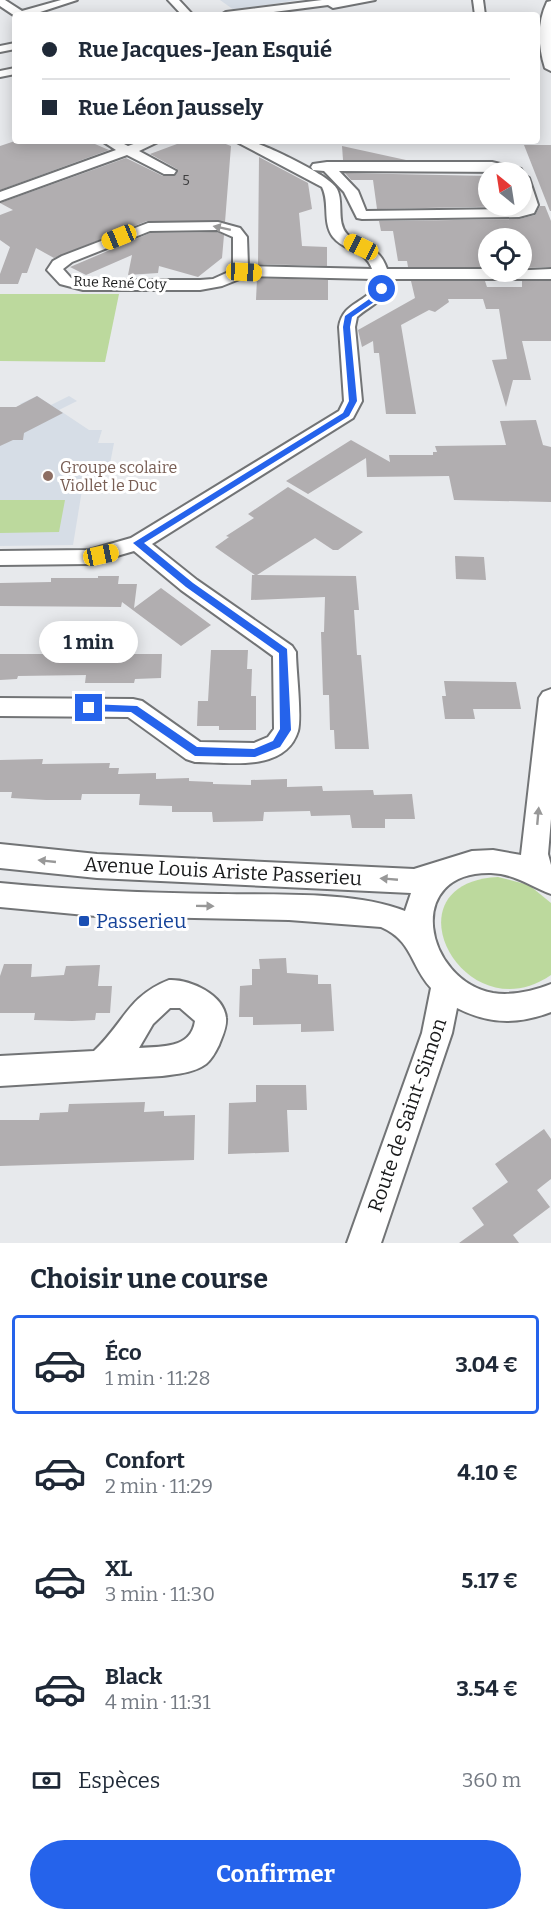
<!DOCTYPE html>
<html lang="fr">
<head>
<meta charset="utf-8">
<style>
	:root { --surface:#fff; --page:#f2f2f3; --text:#1f2937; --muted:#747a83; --line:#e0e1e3; --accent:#2563eb }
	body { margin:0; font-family:Bitter,serif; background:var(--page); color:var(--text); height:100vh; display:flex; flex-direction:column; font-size:22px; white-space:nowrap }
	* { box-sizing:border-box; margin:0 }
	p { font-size:20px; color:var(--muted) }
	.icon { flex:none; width:33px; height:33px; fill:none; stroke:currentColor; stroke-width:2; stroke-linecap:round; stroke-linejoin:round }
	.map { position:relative; height:1243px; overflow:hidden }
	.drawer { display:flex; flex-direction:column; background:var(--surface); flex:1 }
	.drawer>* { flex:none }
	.guide { position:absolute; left:12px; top:12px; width:528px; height:132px; border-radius:6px; box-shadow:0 3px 15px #0003; display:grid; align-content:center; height:132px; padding:0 30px; background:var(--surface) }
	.needle { width:39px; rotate:330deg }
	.controls { position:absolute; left:478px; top:162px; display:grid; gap:12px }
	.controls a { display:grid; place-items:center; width:54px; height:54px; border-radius:50%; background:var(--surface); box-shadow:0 3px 15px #0003; font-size:30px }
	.end { position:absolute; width:27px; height:27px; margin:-14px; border:8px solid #2563eb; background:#fff; box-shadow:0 0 0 3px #fff }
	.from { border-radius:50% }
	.bubble { position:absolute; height:42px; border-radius:21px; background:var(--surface); box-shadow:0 3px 15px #0003; font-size:20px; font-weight:700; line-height:42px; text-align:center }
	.car { position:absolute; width:18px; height:36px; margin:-18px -9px; border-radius:8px; box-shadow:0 0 4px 2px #0007; background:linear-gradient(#f5c518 24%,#345 0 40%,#f5c518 0 76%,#345 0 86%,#f5c518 0) }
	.guide b { display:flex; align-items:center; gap:21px; height:57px; font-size:22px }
	.guide b+b { border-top:2px solid var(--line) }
	.guide i { width:15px; height:15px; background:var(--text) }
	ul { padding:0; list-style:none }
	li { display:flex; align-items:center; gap:18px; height:99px; margin:0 12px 9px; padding:0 18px; border:3px solid transparent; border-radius:6px }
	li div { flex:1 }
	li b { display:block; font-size:22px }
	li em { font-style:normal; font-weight:700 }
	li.on { border-color:var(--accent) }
	li>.icon { width:54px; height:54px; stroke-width:1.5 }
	h2 { padding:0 30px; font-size:27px; line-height:72px }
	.pay { display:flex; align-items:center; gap:15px; height:66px; padding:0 30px; font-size:22px }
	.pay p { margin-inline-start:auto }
	.button { display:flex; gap:12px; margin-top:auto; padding:12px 30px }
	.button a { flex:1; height:69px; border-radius:36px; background:var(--accent); color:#fff; font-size:24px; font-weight:700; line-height:69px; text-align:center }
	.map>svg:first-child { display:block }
	.built { fill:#d6dde6 }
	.green { fill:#bcd99d }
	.building { fill:#b1aeb0 }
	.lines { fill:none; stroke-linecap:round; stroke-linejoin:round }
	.minor-casing { stroke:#727476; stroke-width:4 }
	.minor { fill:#fff; fill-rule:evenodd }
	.oneway { fill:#989898 }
	.route { fill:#2563eb }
	.education-dot { fill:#8d6e63; stroke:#fff; stroke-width:2 }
	.transit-dot { fill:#1a4fb4; stroke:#fff; stroke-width:2 }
	.labels { text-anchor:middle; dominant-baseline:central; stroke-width:6; stroke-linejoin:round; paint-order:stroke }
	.number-label { font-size:14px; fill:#3f3f40 }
	.far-street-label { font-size:14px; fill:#191a1b; stroke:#fff }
	.education-label { font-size:16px; fill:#785e54; stroke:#fff; text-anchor:start }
	.near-street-label { font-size:20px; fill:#191a1b; stroke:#fff }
	.near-transit-label { font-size:20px; fill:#164399; stroke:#fff; text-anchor:start }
</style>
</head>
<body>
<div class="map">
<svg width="551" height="1243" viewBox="0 0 551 1243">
	<rect width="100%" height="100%" fill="#e7e9ec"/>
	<g class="built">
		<polygon points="220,0 298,0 234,10"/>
		<polygon points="37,396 51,405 69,396 77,401 59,410 89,430 102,430 98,443 114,443 109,469 83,484 73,545 0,546 0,407 34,413 20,404"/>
	</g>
	<g class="green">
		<polygon points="0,294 119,294 105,362 0,361"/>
		<polygon points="0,500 65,500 59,532 0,533"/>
		<path d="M 498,877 L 529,885 L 551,903 L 551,975 C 464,1035 383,883 498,877 Z"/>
	</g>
	<g class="building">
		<polygon points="15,141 88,141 109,150 0,190 0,146"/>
		<polygon points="185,141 218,141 231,146 225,222 147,221 54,258 36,248 27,273 22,273 18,284 0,284 0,274 10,247 0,240 0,215 13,210 0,203 126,158 163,176 174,176 177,169 150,154"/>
		<polygon points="524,145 551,145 551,211 550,211"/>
		<polygon points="342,146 406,160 343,160"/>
		<polygon points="259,157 308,183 312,209 299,213 302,246 327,247 327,266 258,264"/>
		<polygon points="345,173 489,176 489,206 519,206 377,209 373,180 351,180"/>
		<polygon points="540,206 545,206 551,221 551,267 522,268 522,238 489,238 489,253 478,255 481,267 408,267 407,261 398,261 393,231 381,231 379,221 519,219 535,215"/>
		<polygon points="217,232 224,235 222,258 198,277 159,266 158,273 128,275 132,255 86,275 70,267 150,233"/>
		<polygon points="257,278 328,280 328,300 256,300"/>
		<polygon points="411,281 485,281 487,287 522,287 522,281 551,281 551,341 522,341 531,380 513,380 506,407 492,360 507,359 499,309 486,309 483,299 448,299 449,302 435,312 429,310 401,325 416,414 386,414 379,353 374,353 373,341 362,347 358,330 415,298"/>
		<polygon points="37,396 63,413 24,433 23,440 13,440 0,446 0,407 16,407"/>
		<polygon points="536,420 543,445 551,447 551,502 454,500 449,476 367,477 366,458 308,494 286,481 351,440 390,462 389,455 433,455 433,452 437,452 435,446 506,445 500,421"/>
		<polygon points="288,487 363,532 338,550 333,550 315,538 257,575 356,576 359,610 354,610 357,655 361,655 369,749 335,749 334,730 330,730 329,695 323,695 321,632 324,632 325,597 251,600 252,575 255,575 215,547 229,537 226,536 254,518 248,514"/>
		<polygon points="455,556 484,557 486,580 456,579"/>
		<polygon points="98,576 119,576 118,584 137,584 134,608 161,588 211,625 181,646 122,602 121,607 0,606 0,583 51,582 51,578 98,578"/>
		<polygon points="118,649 118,654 162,654 161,678 135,679 134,683 85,683 86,675 18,676 17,679 0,680 0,654 43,654 44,650"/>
		<polygon points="211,650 248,650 247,669 252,669 251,696 256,696 256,730 219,730 219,726 197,726 198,701 208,701"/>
		<polygon points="444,681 516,682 521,709 473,709 475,719 445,719 442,696 446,696"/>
		<polygon points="43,759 42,764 110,763 109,768 119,768 118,774 156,773 156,779 189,778 189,781 213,782 213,784 251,785 251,780 287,779 287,787 322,786 323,791 373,790 374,795 412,794 415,819 385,819 385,828 352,828 350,815 311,816 310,811 264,812 263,821 213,822 212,812 172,812 172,806 139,805 140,794 82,794 81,800 46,800 11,798 12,792 0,792 0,760"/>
		<polygon points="286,958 287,973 318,975 318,984 331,984 334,1031 301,1032 301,1024 253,1025 253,1017 239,1017 240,986 252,985 252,969 260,969 259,959"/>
		<polygon points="4,964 32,964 31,977 64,975 66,966 100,965 98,986 112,986 110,1013 96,1013 95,1020 72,1021 34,1020 35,1013 0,1013 0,976"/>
		<polygon points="256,1085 306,1085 307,1110 287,1110 289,1152 228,1154 229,1103 256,1102"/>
		<polygon points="145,1102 144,1112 164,1111 164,1116 195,1115 194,1160 0,1166 0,1120 39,1120 40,1113 68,1112 69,1104"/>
		<polygon points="544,1129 551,1139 551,1179 537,1190 550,1207 513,1235 519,1243 459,1243 484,1225 472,1208 508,1182 495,1164"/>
	</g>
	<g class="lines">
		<defs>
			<g id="minor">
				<polygon points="0,0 5,0 22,11 61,0 77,0 31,15 15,16 0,6"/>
				<polygon points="168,0 179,0 193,15 182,15"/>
				<polygon points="322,0 375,0 333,8 328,5 251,15 221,15 226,12"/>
				<polygon points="473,0 483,0 485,15 475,15"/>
				<path d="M 551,1 L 551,71 L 545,68 C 538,46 537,23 547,2 Z"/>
				<polygon points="15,43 15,49 0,52 0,46"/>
				<polygon points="15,68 15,74 0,77 0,71"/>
				<polygon points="102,141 118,141 128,146 142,141 160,141 139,151 176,171 174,174 164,174 127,155 0,201 0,192 116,150"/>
				<path d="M 235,141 C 240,141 247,140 253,142 C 269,147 331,176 337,189 C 344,203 336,222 347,234 C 362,250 378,243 387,269 L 489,269 L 489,272 L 551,269 L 551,279 L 389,279 C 389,301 371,304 357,317 L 355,327 L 362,401 L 353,418 L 152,544 L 197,580 L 292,646 L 296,652 C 296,670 302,716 298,731 C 285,773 228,762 195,762 L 186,759 L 128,717 L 0,716 L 0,698 L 133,699 L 142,701 L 200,742 L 254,743 L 268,737 L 274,729 L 273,656 L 181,590 L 134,551 L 89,564 L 0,565 L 0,551 L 89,550 L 131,538 L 339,411 L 344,401 L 339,327 C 342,307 356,305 370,293 L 373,279 L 247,276 L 222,286 L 200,290 L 83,290 L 60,284 L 47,270 L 53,261 L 62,256 L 148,223 L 218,222 L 240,228 L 247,237 L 248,266 L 372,269 C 365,249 345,252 333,237 C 322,222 330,203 322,187 ZM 217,230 L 233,237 L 233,270 L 213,279 L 200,280 L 83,280 L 71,278 L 63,269 L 72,262 L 150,231 Z"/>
				<polygon points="327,162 492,162 521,169 523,172 339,171 358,191 366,211 518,209 524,205 522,174 529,178 538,205 534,213 519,217 362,219 357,218 344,192 324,171 313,170 311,167 313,164"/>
				<path d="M 551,689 L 551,819 L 548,854 L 551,865 L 551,894 C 530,886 515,874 491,873 C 403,871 424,980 493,993 C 512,996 533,991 551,984 L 551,1012 C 517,1025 489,1024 457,1008 L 452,1033 L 381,1243 L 347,1243 L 422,1033 L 431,988 C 410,965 413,941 381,927 L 289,920 L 96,916 L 0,907 L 0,883 C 73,890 146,893 219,894 C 275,895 355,891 405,911 L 411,893 L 97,878 L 0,868 L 0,844 L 97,854 L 414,869 L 472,851 L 493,850 L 521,855 L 539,698 L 543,692 Z"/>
				<path d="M 169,980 C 189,979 224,994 226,1018 C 227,1027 222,1037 219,1045 C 216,1051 212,1059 206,1064 C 194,1073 176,1074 162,1076 L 0,1086 L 0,1056 L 94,1051 C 124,1023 128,996 169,980 ZM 170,1008 L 180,1008 L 195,1021 C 191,1049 162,1046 139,1048 L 153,1024 Z"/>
			</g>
		</defs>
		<use href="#minor" class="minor-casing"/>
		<use href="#minor" class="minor"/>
	</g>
	<defs><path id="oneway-solid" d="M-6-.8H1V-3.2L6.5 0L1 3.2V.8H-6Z" transform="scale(1.5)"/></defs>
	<g class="oneway">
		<use href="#oneway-solid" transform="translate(222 228) rotate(-168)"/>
		<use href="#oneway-solid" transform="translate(538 816) rotate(-85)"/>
		<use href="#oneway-solid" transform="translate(47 861) rotate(-174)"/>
		<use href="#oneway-solid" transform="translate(389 879) rotate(-175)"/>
		<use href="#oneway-solid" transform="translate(205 906) rotate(1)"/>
	</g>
	<polygon class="route" points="379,288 385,289 380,298 352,317 350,327 357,401 349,416 144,543 193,583 287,649 291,730 280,747 255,757 195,756 131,712 85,711 85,705 89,704 137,706 197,747 254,749 273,741 280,729 279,653 186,587 133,543 343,413 349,401 343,327 345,316 375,295"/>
	<circle class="education-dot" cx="48" cy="476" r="6"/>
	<rect class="transit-dot" x="78" y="915" width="12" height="12" rx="3"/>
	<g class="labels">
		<g class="number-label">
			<text x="186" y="180">5</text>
		</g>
		<g class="far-street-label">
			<text transform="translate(120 283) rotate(2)">Rue René Coty</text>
		</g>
		<g class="education-label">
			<text x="60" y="467">Groupe scolaire<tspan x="60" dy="18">Viollet le Duc</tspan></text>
		</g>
		<g class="near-street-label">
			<text transform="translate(223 871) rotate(3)">Avenue Louis Ariste Passerieu</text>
			<text transform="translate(407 1115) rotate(-71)">Route de Saint-Simon</text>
		</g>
		<g class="near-transit-label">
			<text x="96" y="921">Passerieu</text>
		</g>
	</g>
</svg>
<div class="controls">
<a><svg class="needle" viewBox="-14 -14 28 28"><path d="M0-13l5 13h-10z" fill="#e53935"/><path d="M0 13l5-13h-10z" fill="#747a83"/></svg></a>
<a><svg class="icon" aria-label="locate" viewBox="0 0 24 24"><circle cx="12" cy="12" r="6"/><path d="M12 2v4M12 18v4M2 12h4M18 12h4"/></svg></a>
</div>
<i class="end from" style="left:382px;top:289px"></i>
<i class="end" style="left:89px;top:708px"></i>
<div class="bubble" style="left:39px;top:621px;width:99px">1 min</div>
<i class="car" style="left:119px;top:237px;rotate:248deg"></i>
<i class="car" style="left:361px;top:247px;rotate:296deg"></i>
<i class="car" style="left:244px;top:272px;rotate:93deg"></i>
<i class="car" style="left:101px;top:555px;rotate:78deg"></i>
<div class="guide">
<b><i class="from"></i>Rue Jacques-Jean Esquié</b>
<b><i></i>Rue Léon Jaussely</b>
</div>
</div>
<section class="drawer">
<h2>Choisir une course</h2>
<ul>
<li class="on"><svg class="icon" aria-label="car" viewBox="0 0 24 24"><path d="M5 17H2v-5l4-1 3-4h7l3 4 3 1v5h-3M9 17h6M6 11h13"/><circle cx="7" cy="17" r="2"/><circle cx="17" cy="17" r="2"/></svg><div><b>Éco</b><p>1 min · 11:28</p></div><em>3.04 €</em></li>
<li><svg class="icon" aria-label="car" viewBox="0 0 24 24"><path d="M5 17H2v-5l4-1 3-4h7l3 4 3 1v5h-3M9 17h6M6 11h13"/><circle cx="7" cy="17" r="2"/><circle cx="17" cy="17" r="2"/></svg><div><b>Confort</b><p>2 min · 11:29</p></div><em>4.10 €</em></li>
<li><svg class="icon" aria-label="car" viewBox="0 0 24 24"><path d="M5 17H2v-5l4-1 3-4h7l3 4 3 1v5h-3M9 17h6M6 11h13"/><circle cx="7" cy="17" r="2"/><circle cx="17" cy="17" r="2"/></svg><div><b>XL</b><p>3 min · 11:30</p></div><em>5.17 €</em></li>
<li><svg class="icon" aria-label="car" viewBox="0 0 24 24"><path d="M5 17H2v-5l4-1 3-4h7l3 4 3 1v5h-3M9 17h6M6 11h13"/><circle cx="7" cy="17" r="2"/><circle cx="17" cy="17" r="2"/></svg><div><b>Black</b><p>4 min · 11:31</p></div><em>3.54 €</em></li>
</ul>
<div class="pay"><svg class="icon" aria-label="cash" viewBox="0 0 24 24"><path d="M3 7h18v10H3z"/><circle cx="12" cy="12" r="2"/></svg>Espèces<p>360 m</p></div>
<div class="button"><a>Confirmer</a></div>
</section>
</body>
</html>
